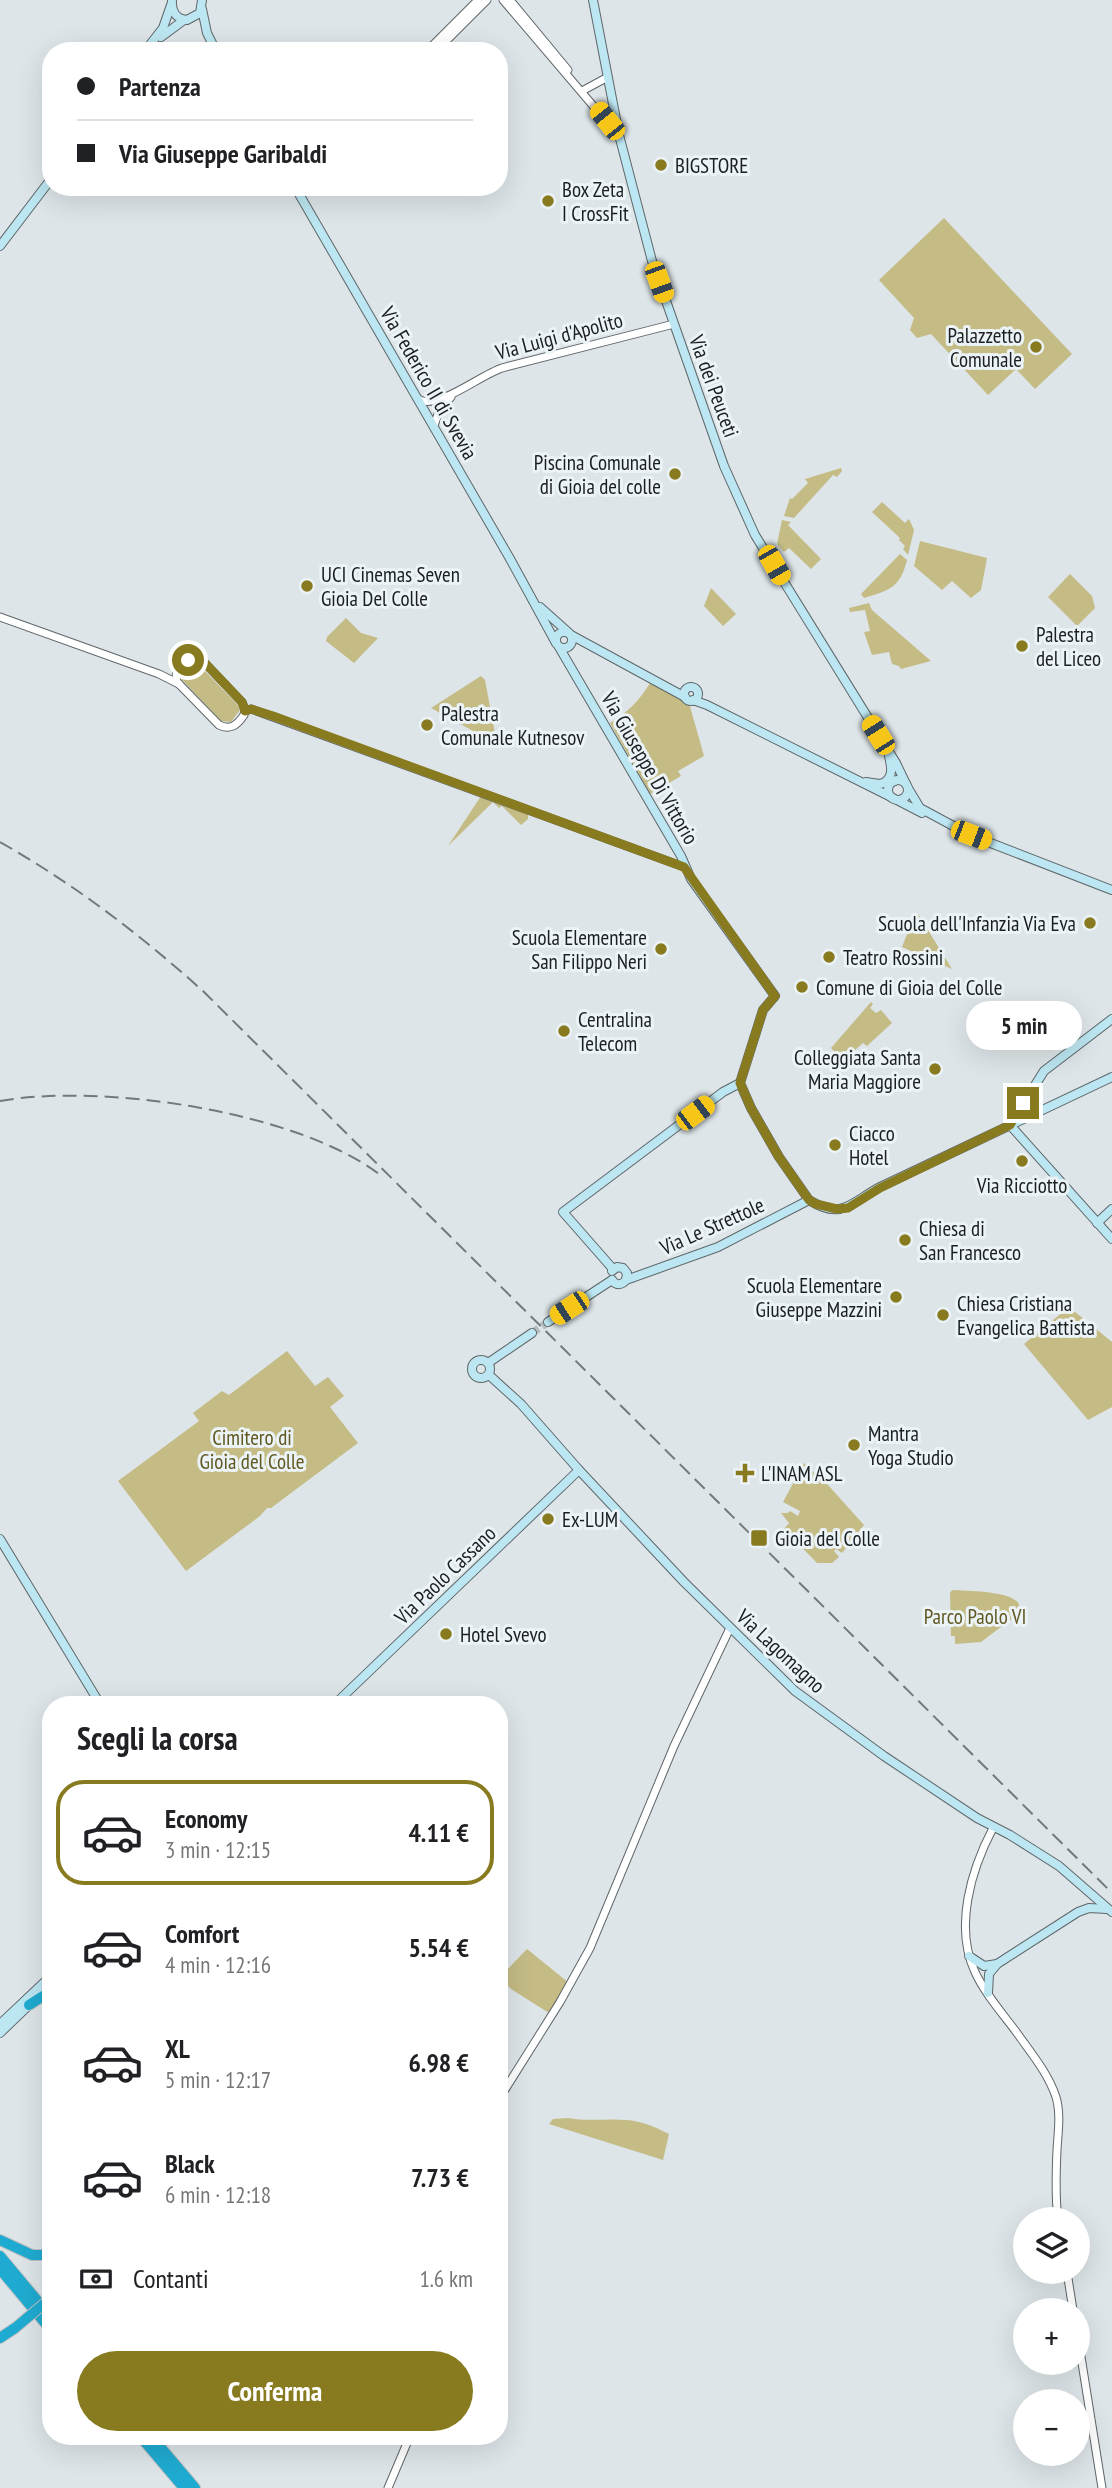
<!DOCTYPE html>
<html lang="it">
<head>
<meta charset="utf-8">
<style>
	:root { --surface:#fff; --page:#f6f6f6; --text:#202124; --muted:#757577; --line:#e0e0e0; --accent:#887a1f }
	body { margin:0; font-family:"PT Sans Narrow",sans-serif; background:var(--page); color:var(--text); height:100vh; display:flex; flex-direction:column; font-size:26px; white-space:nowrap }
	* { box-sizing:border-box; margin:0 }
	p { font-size:23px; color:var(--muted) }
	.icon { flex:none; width:38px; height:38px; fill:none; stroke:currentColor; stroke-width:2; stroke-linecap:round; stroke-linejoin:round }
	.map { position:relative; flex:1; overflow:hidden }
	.drawer { position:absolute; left:42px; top:1696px; width:466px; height:749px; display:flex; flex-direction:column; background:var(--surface); border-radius:28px; box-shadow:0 7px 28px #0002 }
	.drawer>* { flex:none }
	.hud { position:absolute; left:42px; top:42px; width:466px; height:154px; border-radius:28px; box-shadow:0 7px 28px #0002; display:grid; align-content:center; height:154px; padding:0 35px; background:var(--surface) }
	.controls { position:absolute; left:1013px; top:2207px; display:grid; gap:14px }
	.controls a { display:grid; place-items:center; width:77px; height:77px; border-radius:50%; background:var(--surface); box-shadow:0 7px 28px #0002; font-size:35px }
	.end { position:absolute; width:32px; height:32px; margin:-16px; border:9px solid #887a1f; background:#fff; box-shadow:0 0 0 4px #fff }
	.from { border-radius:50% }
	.bubble { position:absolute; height:49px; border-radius:24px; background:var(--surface); box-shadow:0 7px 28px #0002; font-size:23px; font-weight:700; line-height:49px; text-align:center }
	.car { position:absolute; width:21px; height:42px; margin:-21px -10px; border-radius:9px; box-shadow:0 0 5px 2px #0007; background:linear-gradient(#f5c518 24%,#345 0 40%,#f5c518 0 76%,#345 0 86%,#f5c518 0) }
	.hud b { display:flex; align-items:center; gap:24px; height:66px; font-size:26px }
	.hud b+b { border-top:2px solid var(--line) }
	.hud i { width:18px; height:18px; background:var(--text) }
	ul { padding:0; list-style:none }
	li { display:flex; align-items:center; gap:21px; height:105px; margin:0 14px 10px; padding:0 21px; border:4px solid transparent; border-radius:28px }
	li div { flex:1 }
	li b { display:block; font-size:26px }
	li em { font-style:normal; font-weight:700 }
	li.on { border-color:var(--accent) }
	li>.icon { width:63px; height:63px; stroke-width:1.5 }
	h2 { padding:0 35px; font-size:32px; line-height:84px }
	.pay { display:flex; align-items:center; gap:18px; height:77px; padding:0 35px; font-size:26px }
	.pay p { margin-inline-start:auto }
	.button { display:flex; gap:14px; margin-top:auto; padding:14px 35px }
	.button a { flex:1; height:80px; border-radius:42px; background:var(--accent); color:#fff; font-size:28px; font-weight:700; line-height:80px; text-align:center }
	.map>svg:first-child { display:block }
	.green { fill:#c4bb85 }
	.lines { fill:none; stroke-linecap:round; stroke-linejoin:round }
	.secondary-tunnel { stroke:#b6bdc0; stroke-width:8; stroke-dasharray:8 4; stroke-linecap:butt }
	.tertiary-casing { stroke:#5f6669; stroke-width:9 }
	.secondary-casing { stroke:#5f6669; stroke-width:10 }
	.motorway-casing { stroke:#bfc0c1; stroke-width:12 }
	.tertiary { stroke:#fff; stroke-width:7 }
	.secondary { stroke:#bce6f1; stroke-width:8 }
	.motorway { stroke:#1fabd1; stroke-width:10 }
	.rail { stroke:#73797b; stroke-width:2; stroke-dasharray:14 7; stroke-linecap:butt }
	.motorway-bridge-casing { stroke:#bfc0c1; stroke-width:12; stroke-linecap:butt }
	.motorway-bridge { stroke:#1fabd1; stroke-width:10 }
	.route { stroke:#887a1f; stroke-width:9 }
	.poi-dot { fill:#887a1f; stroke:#ebf3f6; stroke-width:2.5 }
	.labels { text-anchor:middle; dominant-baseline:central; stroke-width:6; stroke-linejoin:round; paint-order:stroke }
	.poi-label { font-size:21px; fill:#1c1f20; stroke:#ebf3f6; text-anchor:start }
	.street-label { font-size:21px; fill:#1c1f20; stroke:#ebf3f6 }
	.park-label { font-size:21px; fill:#615821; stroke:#ebf3f6 }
</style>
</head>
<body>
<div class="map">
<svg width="1112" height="2488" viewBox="0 0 1112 2488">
	<rect width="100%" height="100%" fill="#dde5e8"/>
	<g class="green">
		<polygon points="944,218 1072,354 1035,389 1016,369 988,395 931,334 917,338 910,330 914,318 879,280"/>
		<polygon points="841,468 842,471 837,477 833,475 794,518 784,516 790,498 792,499 808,483 805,479"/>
		<polygon points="882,502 905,523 909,519 914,530 908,555 903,549 905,546 899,540 900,538 872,512"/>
		<polygon points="782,520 791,522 788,525 821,559 811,569 789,548 784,552 777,544"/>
		<polygon points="920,541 987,558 981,590 971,598 952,581 942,590 914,566"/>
		<path d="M 900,554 L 907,560 C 900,588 890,590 864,598 L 861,594 Z"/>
		<polygon points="1070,574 1092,596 1095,608 1077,626 1048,597"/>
		<polygon points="711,588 736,614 723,626 704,606"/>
		<polygon points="869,603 872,610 931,661 901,669 899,666 892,664 889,652 872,655 864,632 870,631 865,610 850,612 849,608"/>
		<polygon points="346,618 361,633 378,638 354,663 326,641 327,637"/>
		<polygon points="191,663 199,665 238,705 240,710 231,722 221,721 181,679 181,673"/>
		<polygon points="481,676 485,680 497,744 431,708"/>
		<path d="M 650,683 L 689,703 L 704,756 L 678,771 L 681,776 L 650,794 L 610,723 C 628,712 639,701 650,683 Z"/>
		<polygon points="481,796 528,813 528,819 521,825 502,806 499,808 493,802 448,846"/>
		<polygon points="915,914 918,914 952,969 902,947"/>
		<polygon points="871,1002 873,1004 870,1008 876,1013 881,1010 892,1023 867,1046 863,1043 843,1061 831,1048"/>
		<polygon points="1069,1307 1112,1342 1112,1407 1088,1420 1024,1344"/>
		<polygon points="287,1351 315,1386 328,1377 344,1396 330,1407 358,1443 271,1508 267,1508 260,1516 186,1571 118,1481 199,1421 193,1413 222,1391 229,1395"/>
		<polygon points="804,1463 828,1485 864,1525 842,1553 836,1549 834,1551 839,1557 832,1563 817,1563 784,1529 789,1523 781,1513 788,1513 790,1511 798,1516 800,1511 783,1502"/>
		<path d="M 952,1590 C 968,1591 1003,1591 1015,1600 C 1020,1603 1019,1605 1019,1610 L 1013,1618 L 981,1642 L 955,1644 L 955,1636 L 951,1636 L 950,1593 Z"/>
		<polygon points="527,1949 569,1983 549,2013 511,1989 500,1977"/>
		<path d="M 569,2118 C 589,2122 606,2118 626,2120 C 642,2121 655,2127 669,2134 L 663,2160 L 549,2124 L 553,2119 Z"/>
	</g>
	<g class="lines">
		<polyline class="secondary-tunnel" points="532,1333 548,1322"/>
		<defs>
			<g id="tertiary">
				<polyline points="503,0 618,135"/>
				<polyline points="510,0 568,70"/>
				<polyline points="427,51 478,0"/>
				<polyline points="436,51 487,0"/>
				<polyline points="582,91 606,78"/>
				<path d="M 418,399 C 437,411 480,375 502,368 L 674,324"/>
				<polyline points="434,426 439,411 451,397"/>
				<polyline points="0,617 159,674 179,684"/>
				<path d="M 196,658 L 203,661 L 242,702 L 245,709 L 244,715 C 238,724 231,731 219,725 L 177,682 C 173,669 184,659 196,658 Z"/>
				<polyline points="245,711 251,709 684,867"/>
				<path d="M 993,1828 C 971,1870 954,1927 975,1972 C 985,1994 1003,2014 1017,2033 C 1031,2053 1048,2073 1056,2097 C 1061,2114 1058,2132 1057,2150 C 1056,2172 1055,2197 1058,2219"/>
				<polyline points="499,2099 560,2002 590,1948 674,1746 730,1628"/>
				<polyline points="1067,2272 1073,2310"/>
				<polyline points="1078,2338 1102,2488"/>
				<polyline points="388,2488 410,2436"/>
			</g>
			<g id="secondary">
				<path d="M 172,0 C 171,11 176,19 187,20 L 200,13 L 202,0"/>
				<polyline points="593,0 619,135 652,261 724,466 755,535 896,763 906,784"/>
				<polyline points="202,9 207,33 216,51"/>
				<polyline points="161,37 184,20"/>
				<polyline points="145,51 163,28 171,5"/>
				<polyline points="295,187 509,557 556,643"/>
				<polyline points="0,246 51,179"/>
				<polyline points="540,607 569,633"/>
				<circle cx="564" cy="640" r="8"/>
				<polyline points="571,635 685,697"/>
				<path d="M 559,647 L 681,856 L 691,879 L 775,996 L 763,1010 L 740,1083 L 751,1108 L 779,1157 L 809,1200 C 842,1221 852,1202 880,1187 L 1112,1077"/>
				<circle cx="691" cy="694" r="7"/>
				<polyline points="693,700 707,705 893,798"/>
				<circle cx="898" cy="790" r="10"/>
				<polyline points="866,782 879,784 895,781"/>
				<path d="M 885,782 C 894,775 891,766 889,756"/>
				<polyline points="908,788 920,808 970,835 1112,890"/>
				<polyline points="897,800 922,813"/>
				<polyline points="1010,1125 1112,1239"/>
				<polyline points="1010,1125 1044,1071 1112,1019"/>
				<polyline points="1097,1223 1112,1209"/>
				<polyline points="613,1269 563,1212 723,1092 740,1083"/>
				<polyline points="612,1271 617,1267 623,1268 627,1273 626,1280"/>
				<path d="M 612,1280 C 616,1286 622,1285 626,1280 L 718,1247 L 809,1200"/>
				<polyline points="548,1322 612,1280"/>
				<circle cx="481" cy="1369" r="9"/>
				<polyline points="488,1363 532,1333"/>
				<polyline points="489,1375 521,1404 579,1470 684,1582 795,1691 884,1756 977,1818 1010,1835 1059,1866 1112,1912"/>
				<polyline points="0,1539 100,1704"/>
				<polyline points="335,1704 579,1470"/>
				<polyline points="969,1956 984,1966 997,1964"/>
				<polyline points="988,1993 989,1974 997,1964 1078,1912 1089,1908 1107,1909"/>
				<polyline points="0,2024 51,1976"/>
				<polyline points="0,2033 51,1984"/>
			</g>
			<g id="motorway">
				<polyline points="29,2005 51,1991"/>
				<polyline points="0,2240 32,2255 51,2255"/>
				<polyline points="0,2256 51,2317"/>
				<polyline points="0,2269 51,2330"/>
				<polyline points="0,2338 15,2328"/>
				<polyline points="140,2436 184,2488"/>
				<polyline points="151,2436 195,2488"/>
			</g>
		</defs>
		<use href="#tertiary" class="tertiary-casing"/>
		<use href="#secondary" class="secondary-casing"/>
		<use href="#motorway" class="motorway-casing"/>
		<use href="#tertiary" class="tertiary"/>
		<use href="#secondary" class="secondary"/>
		<use href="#motorway" class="motorway"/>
		<g class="rail">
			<path d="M 0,842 C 74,884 141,935 204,992 L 1112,1893"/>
			<path d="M 0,1101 C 102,1083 295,1111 379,1174"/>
		</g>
		<defs>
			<polyline id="motorway-bridge" points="15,2328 51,2298"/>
		</defs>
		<use href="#motorway-bridge" class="motorway-bridge-casing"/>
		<use href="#motorway-bridge" class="motorway-bridge"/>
	</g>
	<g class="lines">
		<polyline class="route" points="188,660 195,658 203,661 242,702 245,711 251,709 273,716 684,867 775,996 763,1010 740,1083 751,1108 779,1157 809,1200 816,1204 837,1209 848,1208 880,1188 1010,1125 1023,1103"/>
	</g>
	<g class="poi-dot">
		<circle cx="661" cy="165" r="7"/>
		<circle cx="548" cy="201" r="7"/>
		<circle cx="1036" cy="347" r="7"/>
		<circle cx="675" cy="474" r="7"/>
		<circle cx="307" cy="586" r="7"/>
		<circle cx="1022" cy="646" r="7"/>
		<circle cx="427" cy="725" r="7"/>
		<circle cx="1090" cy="923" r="7"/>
		<circle cx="661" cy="949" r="7"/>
		<circle cx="829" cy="957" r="7"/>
		<circle cx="802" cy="987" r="7"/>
		<circle cx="564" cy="1031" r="7"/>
		<circle cx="935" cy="1069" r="7"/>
		<circle cx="835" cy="1145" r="7"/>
		<circle cx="1022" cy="1161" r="7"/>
		<circle cx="905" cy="1240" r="7"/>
		<circle cx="896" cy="1297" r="7"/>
		<circle cx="943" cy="1315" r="7"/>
		<circle cx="854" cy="1445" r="7"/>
		<path d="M741.5 1462.5h7v7h7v7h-7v7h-7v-7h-7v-7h7z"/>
		<circle cx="548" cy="1519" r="7"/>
		<rect x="750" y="1529" width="18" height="18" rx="3.5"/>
		<circle cx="446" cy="1634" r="7"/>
	</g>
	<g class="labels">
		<g class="poi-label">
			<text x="675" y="165">BIGSTORE</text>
			<text x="562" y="189">Box Zeta<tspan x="562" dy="24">I CrossFit</tspan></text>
			<text x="1022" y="335" text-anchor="end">Palazzetto<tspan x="1022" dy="24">Comunale</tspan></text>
			<text x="661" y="462" text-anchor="end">Piscina Comunale<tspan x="661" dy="24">di Gioia del colle</tspan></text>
			<text x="321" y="574">UCI Cinemas Seven<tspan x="321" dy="24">Gioia Del Colle</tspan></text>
			<text x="1036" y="634">Palestra<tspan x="1036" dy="24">del Liceo</tspan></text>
			<text x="441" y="713">Palestra<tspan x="441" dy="24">Comunale Kutnesov</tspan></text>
			<text x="1076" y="923" text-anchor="end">Scuola dell'Infanzia Via Eva</text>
			<text x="647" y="937" text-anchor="end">Scuola Elementare<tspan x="647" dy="24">San Filippo Neri</tspan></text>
			<text x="843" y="957">Teatro Rossini</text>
			<text x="816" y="987">Comune di Gioia del Colle</text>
			<text x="578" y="1019">Centralina<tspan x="578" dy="24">Telecom</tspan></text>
			<text x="921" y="1057" text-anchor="end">Colleggiata Santa<tspan x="921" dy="24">Maria Maggiore</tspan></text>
			<text x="849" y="1133">Ciacco<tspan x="849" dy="24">Hotel</tspan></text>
			<text x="1022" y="1185" text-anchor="middle">Via Ricciotto</text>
			<text x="919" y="1228">Chiesa di<tspan x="919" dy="24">San Francesco</tspan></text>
			<text x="882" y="1285" text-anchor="end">Scuola Elementare<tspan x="882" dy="24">Giuseppe Mazzini</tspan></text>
			<text x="957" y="1303">Chiesa Cristiana<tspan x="957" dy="24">Evangelica Battista</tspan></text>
			<text x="868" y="1433">Mantra<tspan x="868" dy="24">Yoga Studio</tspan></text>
			<text x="761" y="1473">L'INAM ASL</text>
			<text x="562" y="1519">Ex-LUM</text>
			<text x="775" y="1538">Gioia del Colle</text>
			<text x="460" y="1634">Hotel Svevo</text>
		</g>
		<g class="street-label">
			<text transform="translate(559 336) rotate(-15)">Via Luigi d'Apolito</text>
			<text transform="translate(429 383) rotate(60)">Via Federico II di Svevia</text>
			<text transform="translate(714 386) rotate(70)">Via dei Peuceti</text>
			<text transform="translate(650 768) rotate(60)">Via Giuseppe Di Vittorio</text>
			<text transform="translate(712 1226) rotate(-24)">Via Le Strettole</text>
			<text transform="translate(445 1575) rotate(-44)">Via Paolo Cassano</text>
			<text transform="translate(781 1651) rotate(43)">Via Lagomagno</text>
		</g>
		<g class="park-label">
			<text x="252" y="1437">Cimitero di<tspan x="252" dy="24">Gioia del Colle</tspan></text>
			<text x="975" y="1616">Parco Paolo VI</text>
		</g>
	</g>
</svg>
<div class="controls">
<a><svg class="icon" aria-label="layers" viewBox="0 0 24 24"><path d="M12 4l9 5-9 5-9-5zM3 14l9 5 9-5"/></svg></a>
<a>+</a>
<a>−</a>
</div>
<i class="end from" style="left:188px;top:660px"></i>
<i class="end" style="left:1023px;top:1103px"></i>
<div class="bubble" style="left:966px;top:1001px;width:116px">5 min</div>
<i class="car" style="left:607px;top:121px;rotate:321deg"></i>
<i class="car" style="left:659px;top:282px;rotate:160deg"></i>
<i class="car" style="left:774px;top:565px;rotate:150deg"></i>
<i class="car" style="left:878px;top:735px;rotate:328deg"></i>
<i class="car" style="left:971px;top:835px;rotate:111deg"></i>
<i class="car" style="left:695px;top:1113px;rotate:53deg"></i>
<i class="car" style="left:569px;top:1308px;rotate:237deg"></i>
<div class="hud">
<b><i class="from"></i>Partenza</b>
<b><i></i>Via Giuseppe Garibaldi</b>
</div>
<section class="drawer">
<h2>Scegli la corsa</h2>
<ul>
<li class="on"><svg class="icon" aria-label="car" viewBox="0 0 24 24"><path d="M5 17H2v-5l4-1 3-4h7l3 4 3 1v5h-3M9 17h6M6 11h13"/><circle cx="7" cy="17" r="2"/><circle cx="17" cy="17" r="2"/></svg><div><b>Economy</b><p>3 min · 12:15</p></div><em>4.11 €</em></li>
<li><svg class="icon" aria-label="car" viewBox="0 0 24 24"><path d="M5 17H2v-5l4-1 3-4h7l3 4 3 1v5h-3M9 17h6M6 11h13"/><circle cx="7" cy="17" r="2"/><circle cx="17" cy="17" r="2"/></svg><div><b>Comfort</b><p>4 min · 12:16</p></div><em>5.54 €</em></li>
<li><svg class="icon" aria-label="car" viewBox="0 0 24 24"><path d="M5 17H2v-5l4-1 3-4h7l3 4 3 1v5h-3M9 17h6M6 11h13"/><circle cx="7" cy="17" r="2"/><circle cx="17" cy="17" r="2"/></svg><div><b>XL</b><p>5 min · 12:17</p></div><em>6.98 €</em></li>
<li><svg class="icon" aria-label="car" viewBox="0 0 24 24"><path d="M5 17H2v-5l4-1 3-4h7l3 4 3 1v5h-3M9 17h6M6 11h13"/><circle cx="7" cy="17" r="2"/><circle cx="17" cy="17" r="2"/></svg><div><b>Black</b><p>6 min · 12:18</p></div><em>7.73 €</em></li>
</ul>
<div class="pay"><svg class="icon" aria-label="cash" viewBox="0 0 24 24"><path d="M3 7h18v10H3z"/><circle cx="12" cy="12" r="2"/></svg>Contanti<p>1.6 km</p></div>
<div class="button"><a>Conferma</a></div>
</section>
</div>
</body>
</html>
